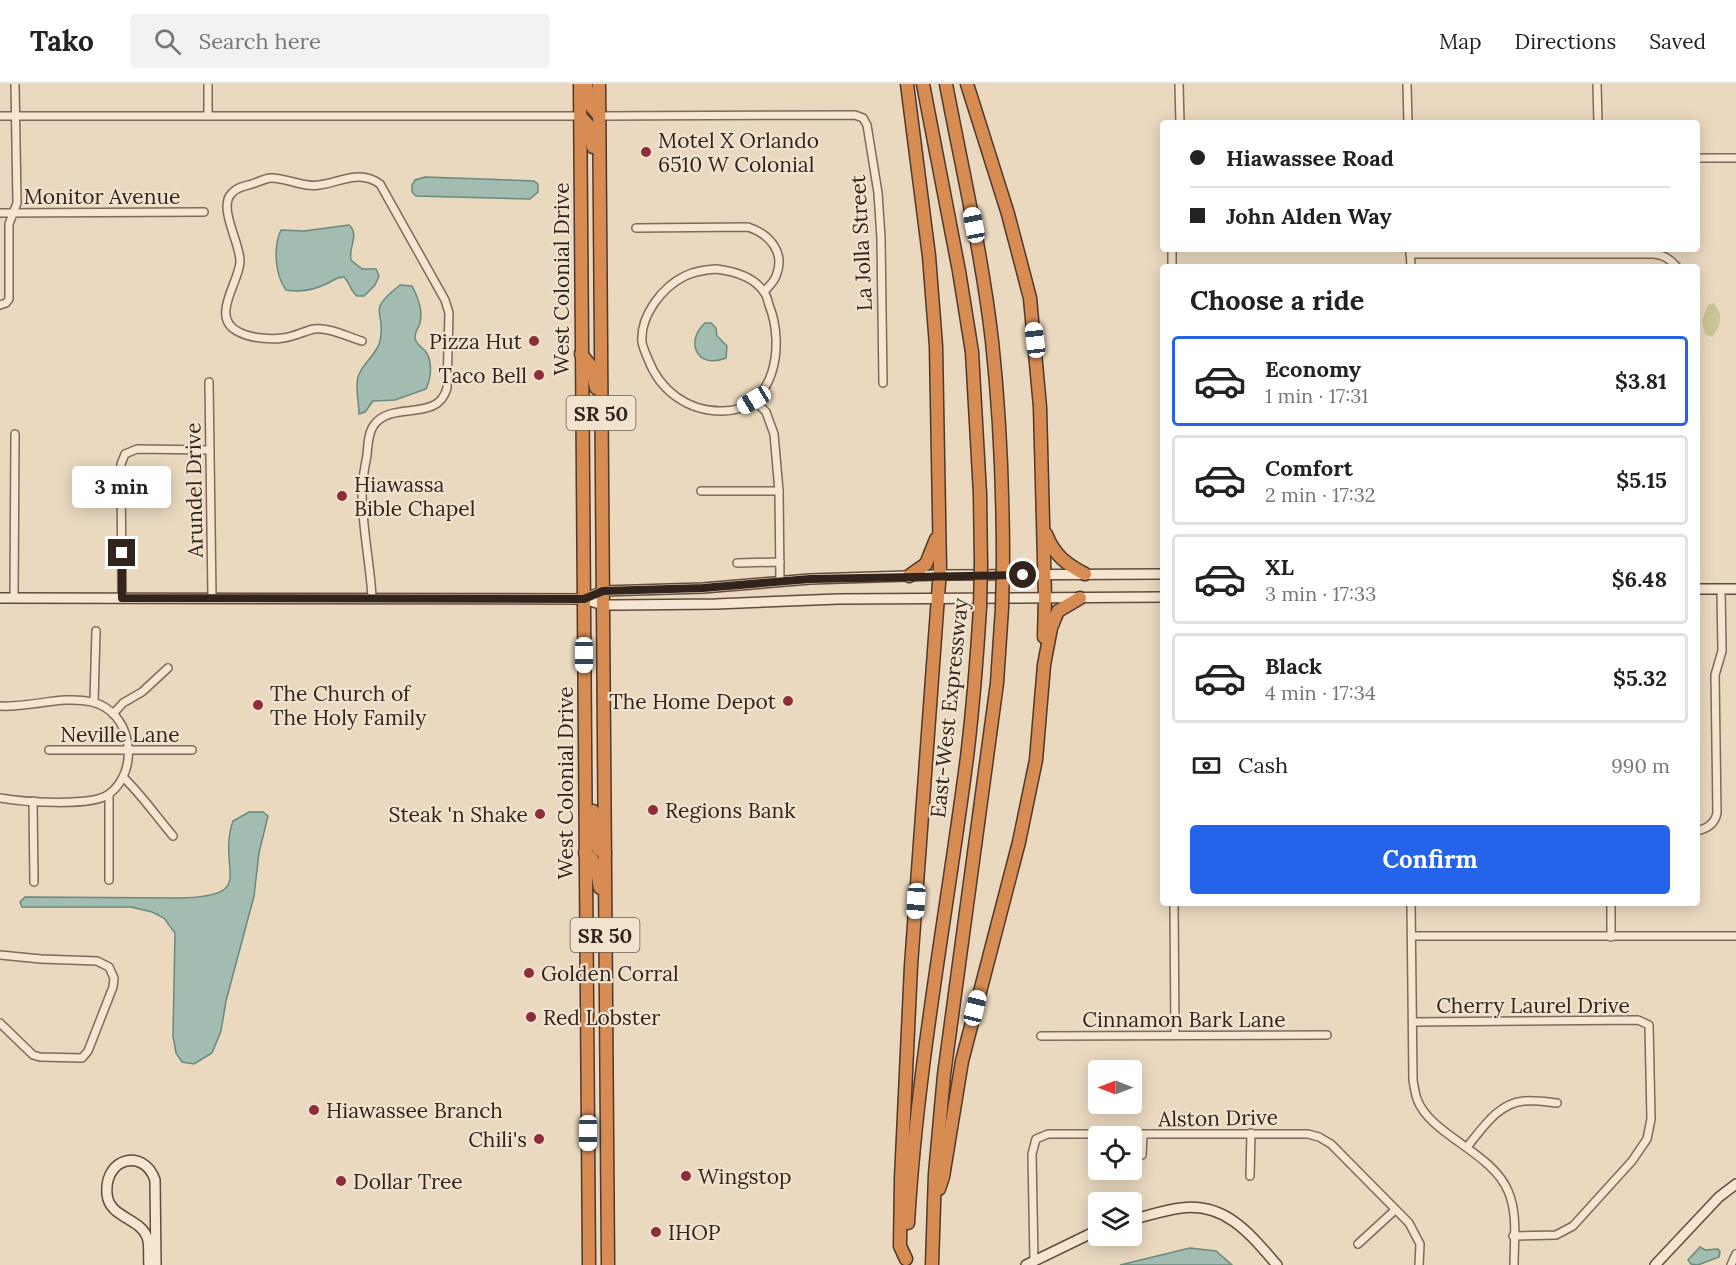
<!DOCTYPE html>
<html lang="en">
<head>
<meta charset="utf-8">
<style>
	:root { --surface:#fff; --page:#f2f2f2; --text:#222; --muted:#767676; --line:#e0e0e0; --accent:#2563eb }
	body { margin:0; font-family:Lora,serif; background:var(--page); color:var(--text); height:100vh; display:flex; flex-direction:column; font-size:22px; white-space:nowrap }
	* { box-sizing:border-box; margin:0 }
	p { font-size:20px; color:var(--muted) }
	.icon { flex:none; width:33px; height:33px; fill:none; stroke:currentColor; stroke-width:2; stroke-linecap:round; stroke-linejoin:round }
	.map { position:relative; flex:1; overflow:hidden }
	.sheet { position:absolute; left:1160px; top:180px; width:540px; height:642px; display:flex; flex-direction:column; background:var(--surface); border-radius:6px; box-shadow:0 3px 15px #0003 }
	.sheet>* { flex:none }
	.top-card { position:absolute; left:1160px; top:36px; width:540px; height:132px; border-radius:6px; box-shadow:0 3px 15px #0003; display:grid; align-content:center; height:132px; padding:0 30px; background:var(--surface) }
	.needle { width:39px; rotate:270deg }
	.fabs { position:absolute; left:1088px; top:976px; display:grid; gap:12px }
	.fabs a { display:grid; place-items:center; width:54px; height:54px; border-radius:6px; background:var(--surface); box-shadow:0 3px 15px #0003; font-size:30px }
	.end { position:absolute; width:27px; height:27px; margin:-14px; border:8px solid #32241c; background:#fff; box-shadow:0 0 0 3px #fff }
	.from { border-radius:50% }
	.bubble { position:absolute; height:42px; border-radius:6px; background:var(--surface); box-shadow:0 3px 15px #0003; font-size:20px; font-weight:700; line-height:42px; text-align:center }
	.car { position:absolute; width:18px; height:36px; margin:-18px -9px; border-radius:8px; box-shadow:0 0 4px 2px #0007; background:linear-gradient(#fff 24%,#345 0 40%,#fff 0 76%,#345 0 86%,#fff 0) }
	.top-card b { display:flex; align-items:center; gap:21px; height:57px; font-size:22px }
	.top-card b+b { border-top:2px solid var(--line) }
	.top-card i { width:15px; height:15px; background:var(--text) }
	ul { padding:0; list-style:none }
	li { display:flex; align-items:center; gap:18px; height:90px; margin:0 12px 9px; padding:0 18px; border:3px solid var(--line); border-radius:6px }
	li div { flex:1 }
	li b { display:block; font-size:22px }
	li em { font-style:normal; font-weight:700 }
	li.on { border-color:var(--accent) }
	li>.icon { width:54px; height:54px; stroke-width:1.5 }
	h2 { padding:0 30px; font-size:27px; line-height:72px }
	.pay { display:flex; align-items:center; gap:15px; height:66px; padding:0 30px; font-size:22px }
	.pay p { margin-inline-start:auto }
	.button { display:flex; gap:12px; margin-top:auto; padding:12px 30px }
	.button a { flex:1; height:69px; border-radius:6px; background:var(--accent); color:#fff; font-size:24px; font-weight:700; line-height:69px; text-align:center }
	header { display:flex; align-items:center; gap:36px; box-sizing:border-box; height:84px; padding:0 30px; background:var(--surface); border-bottom:2px solid var(--line) }
	header strong { font-size:28px }
	nav { display:flex; gap:33px; margin-inline-start:auto; font-size:21px }
	.search { width:420px; height:54px; background:var(--page); display:flex; align-items:center; gap:15px; box-sizing:border-box; padding:0 21px; border-radius:6px; color:var(--muted); font-size:22px }
	.map>svg:first-child { display:block }
	.green { fill:#c7c694 }
	.water { fill:#a2bcb1; stroke:#6a897d; stroke-width:1.5 }
	.lines { fill:none; stroke-linecap:round; stroke-linejoin:round }
	.street-casing { stroke:#816959; stroke-width:10 }
	.secondary-casing { stroke:#634b3c; stroke-width:12 }
	.highway-casing { stroke:#4f382d; stroke-width:15 }
	.street { stroke:#f6e6d1; stroke-width:7 }
	.secondary { stroke:#f6e6d1; stroke-width:9 }
	.highway { stroke:#d68c53; stroke-width:12 }
	.highway-bridge-casing { stroke:#4f382d; stroke-width:15; stroke-linecap:butt }
	.highway-bridge { stroke:#d68c53; stroke-width:12 }
	.route { stroke:#32241c; stroke-width:8 }
	.poi-dot { fill:#8c2d3a; stroke:#f2e3ce; stroke-width:2 }
	.labels { text-anchor:middle; dominant-baseline:central; stroke-width:4.5; stroke-linejoin:round; paint-order:stroke }
	.shield { fill:#f2e3ce; stroke:#6c5d51; stroke-width:1.5 }
	.shield-label { font-size:20px; font-weight:bold; fill:#32241c }
	.poi-label { font-size:21px; fill:#32241c; stroke:#f2e3ce; text-anchor:start }
	.street-label { font-size:21px; fill:#32241c; stroke:#f2e3ce }
</style>
</head>
<body>
<header>
<strong>Tako</strong>
<div class="search"><svg class="icon" aria-label="search" viewBox="0 0 24 24"><circle cx="10" cy="10" r="6"/><path d="M15 15l6 6"/></svg>Search here</div>
<nav><a>Map</a><a>Directions</a><a>Saved</a></nav>
</header>
<div class="map">
<svg width="1736" height="1181" viewBox="0 0 1736 1181">
	<rect width="100%" height="100%" fill="#ead8bf"/>
	<path class="green" d="M 1713,219 C 1724,229 1721,242 1712,253 L 1705,250 L 1702,237 L 1708,221 Z"/>
	<g class="water">
		<polygon points="425,93 534,97 538,100 538,108 530,115 416,112 412,108 412,101 415,96"/>
		<path d="M 349,141 C 360,151 348,163 351,176 L 362,185 L 376,185 L 379,192 L 375,201 L 364,212 L 357,212 C 350,206 350,199 344,193 C 337,193 335,195 330,198 C 315,206 302,209 286,206 C 275,191 273,163 281,146 L 304,147 Z"/>
		<path d="M 400,201 L 412,202 C 418,213 423,226 420,239 C 419,243 415,248 415,253 C 415,260 422,263 426,268 C 433,279 431,294 426,305 L 395,316 L 373,317 L 365,328 L 359,330 C 359,319 355,303 358,293 C 362,279 377,271 380,257 C 387,224 364,230 400,201 Z"/>
		<path d="M 705,239 L 711,239 L 716,244 L 717,252 L 727,262 L 726,274 C 696,286 685,257 705,239 Z"/>
		<path d="M 249,728 L 263,728 L 268,732 L 259,769 L 254,812 L 226,917 L 221,947 L 212,969 L 194,980 L 182,978 L 176,969 L 173,952 L 175,849 L 164,834 L 152,828 L 131,823 L 22,823 L 20,818 L 25,813 L 180,814 C 260,812 216,787 233,737 Z"/>
		<polygon points="1700,1163 1705,1166 1718,1165 1720,1168 1719,1173 1698,1181 1691,1180 1688,1176"/>
		<polygon points="1190,1164 1216,1167 1232,1181 1120,1181"/>
	</g>
	<g class="lines">
		<defs>
			<g id="street">
				<polyline points="1179,0 1180,39"/>
				<polyline points="1407,0 1408,39"/>
				<polyline points="1597,0 1598,39"/>
				<polyline points="208,31 208,0"/>
				<polyline points="0,32 580,32"/>
				<polyline points="599,32 855,31 863,34 867,41 878,109 881,154 883,299"/>
				<polyline points="1696,74 1736,74"/>
				<polyline points="0,129 204,128"/>
				<path d="M 636,144 L 748,143 C 769,150 786,168 776,192 C 774,198 768,203 764,208"/>
				<polyline points="1172,165 1172,183"/>
				<polyline points="1410,165 1411,183"/>
				<path d="M 1410,170 L 1654,170 C 1664,171 1670,175 1677,183"/>
				<path d="M 716,185 C 733,187 754,193 764,208 C 767,212 768,217 769,221 C 785,260 776,328 721,327 C 688,327 660,307 648,275 C 646,270 643,264 642,258 C 640,232 662,203 685,192 C 695,187 705,186 716,185 Z"/>
				<polyline points="0,221 6,219 9,215 9,140 17,119 15,0"/>
				<path d="M 362,257 C 348,253 329,243 314,245 C 304,247 294,253 283,254 C 271,256 250,254 239,248 C 209,234 239,199 240,178 C 241,160 217,123 232,109 C 237,103 245,102 252,100 C 258,98 264,95 270,94 C 286,93 302,104 319,101 C 341,98 360,85 380,100 L 445,216 L 449,229 L 447,304 C 438,339 392,316 374,341 C 368,349 368,361 367,371 C 365,383 362,396 362,408 C 362,443 370,478 372,513"/>
				<polyline points="209,298 212,513"/>
				<polyline points="754,316 766,328 774,350 779,407 780,497"/>
				<polyline points="701,407 779,407"/>
				<polyline points="737,479 780,478"/>
				<polyline points="14,514 15,350"/>
				<polyline points="122,514 121,380 125,370 137,365 210,366"/>
				<polyline points="94,618 96,547"/>
				<path d="M 0,622 C 30,624 62,611 92,618 C 132,627 141,686 109,710 C 93,723 21,718 0,714"/>
				<polyline points="113,630 123,619 142,608 168,584"/>
				<polyline points="49,666 192,666"/>
				<path d="M 123,693 C 141,710 156,732 173,752"/>
				<polyline points="109,711 109,796"/>
				<polyline points="33,717 34,798"/>
				<path d="M 1696,747 C 1707,745 1715,739 1717,729 L 1715,591 L 1722,567 L 1721,506"/>
				<polyline points="1174,819 1175,951"/>
				<path d="M 1411,819 L 1413,996 C 1414,1002 1415,1009 1417,1015 C 1430,1051 1492,1068 1508,1107 C 1518,1129 1514,1158 1514,1181"/>
				<polyline points="1611,819 1611,853"/>
				<polyline points="1412,852 1736,852"/>
				<polyline points="0,871 41,875 97,877 109,883 114,894 113,903 88,967 82,974 40,973 33,971 0,939"/>
				<polyline points="1413,938 1638,936 1649,941 1651,1035 1647,1055 1632,1077 1573,1142 1556,1151 1513,1152"/>
				<polyline points="1041,952 1327,951"/>
				<path d="M 1467,1063 C 1482,1045 1498,1019 1524,1017 C 1535,1016 1547,1018 1557,1019"/>
				<polyline points="1142,1071 1143,1051"/>
				<polyline points="1250,1092 1251,1049"/>
				<polyline points="1358,1160 1395,1126"/>
				<polyline points="1034,1177 1032,1070 1036,1055 1048,1050 1308,1050 1319,1053 1331,1060 1409,1139 1420,1160 1419,1181"/>
				<polyline points="1731,1181 1736,1170"/>
			</g>
			<g id="secondary">
				<polyline points="1696,505 1736,505"/>
				<polyline points="0,514 584,515 603,521 618,521 716,520 838,515 1162,513"/>
				<polyline points="584,515 603,507 703,504 810,495 939,491 1162,490"/>
				<path d="M 1131,1136 C 1147,1132 1164,1126 1181,1124 C 1226,1118 1251,1151 1277,1181"/>
				<path d="M 149,1181 C 148,1172 150,1161 147,1153 C 139,1133 109,1134 107,1110 C 104,1073 144,1064 155,1096 L 156,1181"/>
				<polyline points="1026,1181 1098,1146"/>
				<polyline points="1655,1181 1719,1113 1736,1100"/>
			</g>
			<g id="highway">
				<polyline points="580,0 589,1181"/>
				<polyline points="586,0 590,21 599,32"/>
				<polyline points="599,0 608,1181"/>
				<polyline points="923,0 959,187 972,268 980,410 981,481"/>
				<path d="M 946,0 C 962,85 982,170 992,257 C 1000,331 1003,406 1003,480"/>
				<polyline points="967,0 1008,130 1030,214 1040,323 1045,514 1044,553"/>
				<polyline points="580,32 589,42 593,63"/>
				<polyline points="581,270 591,282 596,304"/>
				<path d="M 1046,450 C 1054,471 1066,480 1085,490"/>
				<polyline points="909,492 926,480 936,455"/>
				<path d="M 593,727 C 594,741 589,763 605,769"/>
				<path d="M 585,769 C 598,776 597,791 600,804"/>
				<polyline points="939,1105 943,1093 962,977 1019,758 1036,676 1044,581 1051,544 1058,527 1080,514"/>
				<path d="M 908,1139 C 917,983 947,828 967,673 C 973,623 977,573 980,523"/>
				<polyline points="906,1175 900,1162 901,1095 911,882 940,485 936,262 929,172 907,0"/>
				<polyline points="932,1181 935,1090 944,991 997,599 1002,524"/>
			</g>
		</defs>
		<use href="#street" class="street-casing"/>
		<use href="#secondary" class="secondary-casing"/>
		<use href="#highway" class="highway-casing"/>
		<use href="#street" class="street"/>
		<use href="#secondary" class="secondary"/>
		<use href="#highway" class="highway"/>
		<defs>
			<g id="highway-bridge">
				<polyline points="980,523 981,481"/>
				<polyline points="1002,524 1003,480"/>
			</g>
		</defs>
		<use href="#highway-bridge" class="highway-bridge-casing"/>
		<use href="#highway-bridge" class="highway-bridge"/>
	</g>
	<g class="lines">
		<polyline class="route" points="122,469 122,514 584,515 603,507 703,504 810,495 1023,491"/>
	</g>
	<g class="poi-dot">
		<circle cx="646" cy="68" r="6"/>
		<circle cx="534" cy="257" r="6"/>
		<circle cx="539" cy="291" r="6"/>
		<circle cx="342" cy="412" r="6"/>
		<circle cx="788" cy="617" r="6"/>
		<circle cx="258" cy="621" r="6"/>
		<circle cx="653" cy="726" r="6"/>
		<circle cx="540" cy="730" r="6"/>
		<circle cx="529" cy="889" r="6"/>
		<circle cx="531" cy="933" r="6"/>
		<circle cx="314" cy="1026" r="6"/>
		<circle cx="539" cy="1055" r="6"/>
		<circle cx="686" cy="1092" r="6"/>
		<circle cx="341" cy="1097" r="6"/>
		<circle cx="656" cy="1148" r="6"/>
	</g>
	<g class="labels">
		<g class="shield">
			<rect x="566.5" y="312" width="69" height="34" rx="4.5"/>
			<rect x="570.5" y="834" width="69" height="34" rx="4.5"/>
		</g>
		<g class="shield-label">
			<text x="601" y="329">SR 50</text>
			<text x="605" y="851">SR 50</text>
		</g>
		<g class="poi-label">
			<text x="658" y="56">Motel X Orlando<tspan x="658" dy="24">6510 W Colonial</tspan></text>
			<text x="522" y="257" text-anchor="end">Pizza Hut</text>
			<text x="527" y="291" text-anchor="end">Taco Bell</text>
			<text x="354" y="400">Hiawassa<tspan x="354" dy="24">Bible Chapel</tspan></text>
			<text x="270" y="609">The Church of<tspan x="270" dy="24">The Holy Family</tspan></text>
			<text x="776" y="617" text-anchor="end">The Home Depot</text>
			<text x="665" y="726">Regions Bank</text>
			<text x="528" y="730" text-anchor="end">Steak 'n Shake</text>
			<text x="541" y="889">Golden Corral</text>
			<text x="543" y="933">Red Lobster</text>
			<text x="326" y="1026">Hiawassee Branch</text>
			<text x="527" y="1055" text-anchor="end">Chili's</text>
			<text x="698" y="1092">Wingstop</text>
			<text x="353" y="1097">Dollar Tree</text>
			<text x="668" y="1148">IHOP</text>
		</g>
		<g class="street-label">
			<text x="102" y="112">Monitor Avenue</text>
			<text transform="translate(861 159) rotate(-93)">La Jolla Street</text>
			<text transform="translate(561 195) rotate(-90)">West Colonial Drive</text>
			<text transform="translate(194 406) rotate(-91)">Arundel Drive</text>
			<text transform="translate(949 624) rotate(-84)">East-West Expressway</text>
			<text x="120" y="650">Neville Lane</text>
			<text transform="translate(565 699) rotate(-90)">West Colonial Drive</text>
			<text x="1533" y="921">Cherry Laurel Drive</text>
			<text x="1184" y="935">Cinnamon Bark Lane</text>
			<text transform="translate(1218 1034) rotate(-1)">Alston Drive</text>
		</g>
	</g>
</svg>
<div class="fabs">
<a><svg class="needle" viewBox="-14 -14 28 28"><path d="M0-13l5 13h-10z" fill="#e53935"/><path d="M0 13l5-13h-10z" fill="#767676"/></svg></a>
<a><svg class="icon" aria-label="locate" viewBox="0 0 24 24"><circle cx="12" cy="12" r="6"/><path d="M12 2v4M12 18v4M2 12h4M18 12h4"/></svg></a>
<a><svg class="icon" aria-label="layers" viewBox="0 0 24 24"><path d="M12 4l9 5-9 5-9-5zM3 14l9 5 9-5"/></svg></a>
</div>
<i class="end from" style="left:1023px;top:491px"></i>
<i class="end" style="left:122px;top:469px"></i>
<div class="bubble" style="left:72px;top:382px;width:99px">3 min</div>
<i class="car" style="left:974px;top:141px;rotate:349deg"></i>
<i class="car" style="left:1035px;top:256px;rotate:353deg"></i>
<i class="car" style="left:754px;top:316px;rotate:239deg"></i>
<i class="car" style="left:584px;top:571px;rotate:180deg"></i>
<i class="car" style="left:916px;top:817px;rotate:184deg"></i>
<i class="car" style="left:975px;top:924px;rotate:14deg"></i>
<i class="car" style="left:588px;top:1049px;rotate:180deg"></i>
<div class="top-card">
<b><i class="from"></i>Hiawassee Road</b>
<b><i></i>John Alden Way</b>
</div>
<section class="sheet">
<h2>Choose a ride</h2>
<ul>
<li class="on"><svg class="icon" aria-label="car" viewBox="0 0 24 24"><path d="M5 17H2v-5l4-1 3-4h7l3 4 3 1v5h-3M9 17h6M6 11h13"/><circle cx="7" cy="17" r="2"/><circle cx="17" cy="17" r="2"/></svg><div><b>Economy</b><p>1 min · 17:31</p></div><em>$3.81</em></li>
<li><svg class="icon" aria-label="car" viewBox="0 0 24 24"><path d="M5 17H2v-5l4-1 3-4h7l3 4 3 1v5h-3M9 17h6M6 11h13"/><circle cx="7" cy="17" r="2"/><circle cx="17" cy="17" r="2"/></svg><div><b>Comfort</b><p>2 min · 17:32</p></div><em>$5.15</em></li>
<li><svg class="icon" aria-label="car" viewBox="0 0 24 24"><path d="M5 17H2v-5l4-1 3-4h7l3 4 3 1v5h-3M9 17h6M6 11h13"/><circle cx="7" cy="17" r="2"/><circle cx="17" cy="17" r="2"/></svg><div><b>XL</b><p>3 min · 17:33</p></div><em>$6.48</em></li>
<li><svg class="icon" aria-label="car" viewBox="0 0 24 24"><path d="M5 17H2v-5l4-1 3-4h7l3 4 3 1v5h-3M9 17h6M6 11h13"/><circle cx="7" cy="17" r="2"/><circle cx="17" cy="17" r="2"/></svg><div><b>Black</b><p>4 min · 17:34</p></div><em>$5.32</em></li>
</ul>
<div class="pay"><svg class="icon" aria-label="cash" viewBox="0 0 24 24"><path d="M3 7h18v10H3z"/><circle cx="12" cy="12" r="2"/></svg>Cash<p>990 m</p></div>
<div class="button"><a>Confirm</a></div>
</section>
</div>
</body>
</html>
